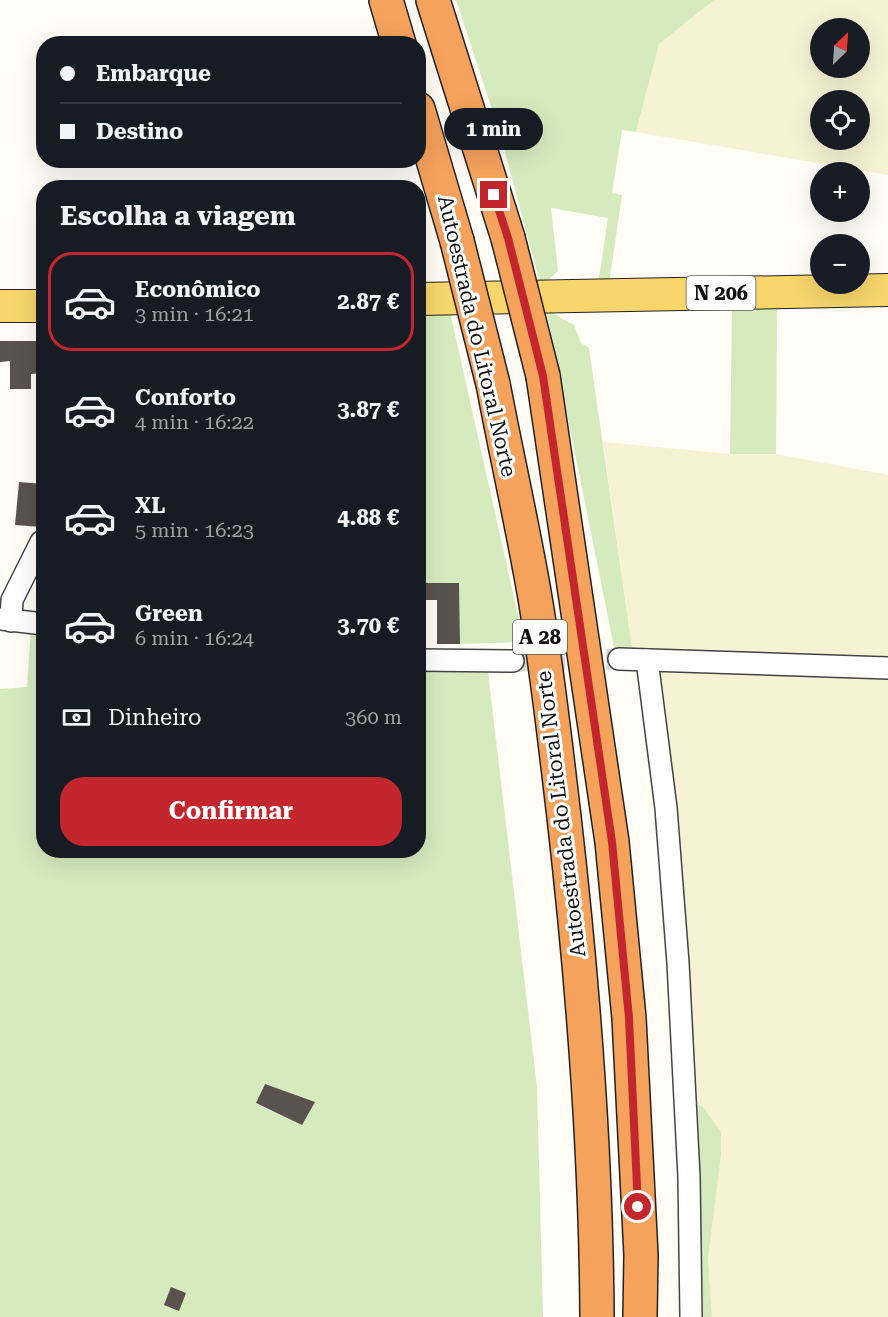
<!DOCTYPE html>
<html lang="pt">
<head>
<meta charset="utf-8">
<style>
	:root { --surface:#171b24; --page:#20242c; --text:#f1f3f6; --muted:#9ea1a6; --line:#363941; --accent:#c4262e }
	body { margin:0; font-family:"Roboto Serif",serif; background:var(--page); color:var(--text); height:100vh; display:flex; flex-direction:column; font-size:22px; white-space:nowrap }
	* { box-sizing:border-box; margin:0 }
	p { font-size:20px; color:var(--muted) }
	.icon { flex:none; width:33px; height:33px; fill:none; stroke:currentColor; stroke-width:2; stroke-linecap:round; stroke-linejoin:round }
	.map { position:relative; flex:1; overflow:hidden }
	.sheet { position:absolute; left:36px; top:180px; width:390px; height:678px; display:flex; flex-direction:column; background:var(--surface); border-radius:24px; box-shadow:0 6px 24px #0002 }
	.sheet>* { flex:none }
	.hud { position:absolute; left:36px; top:36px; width:390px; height:132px; border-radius:24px; box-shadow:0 6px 24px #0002; display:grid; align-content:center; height:132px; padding:0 24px; background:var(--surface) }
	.needle { width:39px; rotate:25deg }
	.buttons { position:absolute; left:810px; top:18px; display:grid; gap:12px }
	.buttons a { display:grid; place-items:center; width:60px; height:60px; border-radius:50%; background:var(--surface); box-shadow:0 6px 24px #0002; font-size:30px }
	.end { position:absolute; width:27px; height:27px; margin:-14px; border:8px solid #c4262e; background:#fff; box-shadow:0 0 0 3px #fff }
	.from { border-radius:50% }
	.bubble { position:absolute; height:42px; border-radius:21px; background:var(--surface); box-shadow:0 6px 24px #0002; font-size:20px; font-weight:700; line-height:42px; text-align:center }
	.hud b { display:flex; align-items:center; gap:21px; height:57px; font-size:22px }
	.hud b+b { border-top:2px solid var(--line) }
	.hud i { width:15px; height:15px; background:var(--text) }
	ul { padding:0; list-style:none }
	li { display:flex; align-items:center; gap:18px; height:99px; margin:0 12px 9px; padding:0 12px; border:3px solid transparent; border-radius:24px }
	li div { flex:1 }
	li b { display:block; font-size:22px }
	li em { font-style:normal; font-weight:700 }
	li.selected { border-color:var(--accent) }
	li>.icon { width:54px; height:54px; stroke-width:1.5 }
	h2 { padding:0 24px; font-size:27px; line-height:72px }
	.pay { display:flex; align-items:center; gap:15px; height:66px; padding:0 24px; font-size:22px }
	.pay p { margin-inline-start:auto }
	.button { display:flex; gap:12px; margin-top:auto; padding:12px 24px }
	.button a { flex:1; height:69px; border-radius:24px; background:var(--accent); color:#fff; font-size:24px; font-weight:700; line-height:69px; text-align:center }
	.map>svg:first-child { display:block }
	.farmland { fill:#f6f3d4; fill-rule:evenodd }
	.green { fill:#d5ebbd; fill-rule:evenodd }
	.building { fill:#5a524d }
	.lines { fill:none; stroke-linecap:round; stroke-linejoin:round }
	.street-tunnel { stroke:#dbdad3; stroke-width:21; stroke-dasharray:21 10; stroke-linecap:butt }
	.street-casing { stroke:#444; stroke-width:24 }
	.primary-casing { stroke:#222; stroke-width:34 }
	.highway-casing { stroke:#222; stroke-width:36 }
	.street { stroke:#fff; stroke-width:21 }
	.primary { stroke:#f9d66b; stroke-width:32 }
	.highway { stroke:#f5a25d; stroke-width:33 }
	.highway-bridge-casing { stroke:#222; stroke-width:36; stroke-linecap:butt }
	.highway-bridge { stroke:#f5a25d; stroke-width:33 }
	.route { stroke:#c4262e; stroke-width:8 }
	.labels { text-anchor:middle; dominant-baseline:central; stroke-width:6; stroke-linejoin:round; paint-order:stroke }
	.shield { fill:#fff; stroke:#585858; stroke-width:1.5 }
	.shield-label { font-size:20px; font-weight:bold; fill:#111 }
	.street-label { font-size:21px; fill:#111; stroke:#fff }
</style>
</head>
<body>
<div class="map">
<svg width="888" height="1317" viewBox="0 0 888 1317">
	<rect width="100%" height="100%" fill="#fffdf5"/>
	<g class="farmland">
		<path d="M 714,0 L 888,0 L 888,175 L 636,132 L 659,44 ZM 820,28 L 860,28 L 860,68 L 820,68 ZM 820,100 L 860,100 L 860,140 L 820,140 Z"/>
		<polygon points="603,442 730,454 776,454 888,475 888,662 632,648"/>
		<polygon points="658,667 888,680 888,1317 712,1317 708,1258 721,1156 690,1101"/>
	</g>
	<g class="green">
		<polygon points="456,0 714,0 659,44 636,132 622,130 612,193 622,195 609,284 598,284 608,218 551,208 558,271 541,287 499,130"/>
		<polygon points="777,306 776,454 730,454 732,308"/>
		<polygon points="546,310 574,325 581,343 589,348 632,648 614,647"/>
		<polygon points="419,311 450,312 524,642 460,644 459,583 419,583"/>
		<path d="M 31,627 L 43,629 L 44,850 L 418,850 L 419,665 L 488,672 L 537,1087 L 543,1317 L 0,1317 L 0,689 L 27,687 ZM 264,1084 L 314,1102 L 302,1124 L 256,1104 Z"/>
		<polygon points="690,1101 703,1107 721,1132 721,1156 708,1258 712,1317 695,1317"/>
	</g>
	<g class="building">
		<polygon points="0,341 44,341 44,373 31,374 31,389 10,389 10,361 0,362"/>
		<polygon points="19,482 44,484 41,527 15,525"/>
		<polygon points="418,583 459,583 460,644 437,644 437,600 418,600"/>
		<polygon points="265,1084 315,1102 302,1125 256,1103"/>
		<polygon points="171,1287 186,1293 179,1311 164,1305"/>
	</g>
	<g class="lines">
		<polyline class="street-tunnel" points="513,661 619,659"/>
		<defs>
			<g id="street">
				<polyline points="0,619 44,624"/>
				<polyline points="11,621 12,600 41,542"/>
				<polyline points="619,659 888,668"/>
				<polyline points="418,660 513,661"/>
				<polyline points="647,660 666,808 678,963 689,1177 691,1317"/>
			</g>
			<g id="primary">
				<polyline points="418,299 888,290"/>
				<polyline points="0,306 44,306"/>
			</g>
			<g id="highway">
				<polyline points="386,0 399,44"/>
				<polyline points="433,0 508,238"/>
				<polyline points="418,109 457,241"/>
				<polyline points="543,376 612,842 629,1018 641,1255 640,1317"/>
				<path d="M 493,384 C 506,453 522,523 534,592 C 547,667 555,742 564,817 C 583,983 596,1150 597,1317"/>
			</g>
		</defs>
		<use href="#street" class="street-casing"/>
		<use href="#primary" class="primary-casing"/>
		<use href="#highway" class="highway-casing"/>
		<use href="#street" class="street"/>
		<use href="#primary" class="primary"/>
		<use href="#highway" class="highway"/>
		<defs>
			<g id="highway-bridge">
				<polyline points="508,238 543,376"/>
				<polyline points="457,241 493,384"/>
			</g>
		</defs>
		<use href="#highway-bridge" class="highway-bridge-casing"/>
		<use href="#highway-bridge" class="highway-bridge"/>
	</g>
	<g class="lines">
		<polyline class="route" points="494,195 508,238 543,376 612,842 629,1018 638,1207"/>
	</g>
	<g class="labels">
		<g class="shield">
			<rect x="686.5" y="276" width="69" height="34" rx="4.5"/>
			<rect x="513" y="620" width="54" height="34" rx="4.5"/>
		</g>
		<g class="shield-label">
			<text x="721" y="293">N 206</text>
			<text x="540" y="637">A 28</text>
		</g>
		<g class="street-label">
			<text transform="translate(477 336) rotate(77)">Autoestrada do Litoral Norte</text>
			<text transform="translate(561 814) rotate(-97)">Autoestrada do Litoral Norte</text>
		</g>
	</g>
</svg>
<div class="buttons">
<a><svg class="needle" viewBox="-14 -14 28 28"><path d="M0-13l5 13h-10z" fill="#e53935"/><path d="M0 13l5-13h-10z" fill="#9ea1a6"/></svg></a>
<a><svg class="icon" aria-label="locate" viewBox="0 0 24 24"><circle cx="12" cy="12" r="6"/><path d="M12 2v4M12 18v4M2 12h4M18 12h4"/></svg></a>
<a>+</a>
<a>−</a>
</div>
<i class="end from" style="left:638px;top:1207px"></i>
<i class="end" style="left:494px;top:195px"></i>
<div class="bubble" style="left:444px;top:108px;width:99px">1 min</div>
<div class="hud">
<b><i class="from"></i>Embarque</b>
<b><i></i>Destino</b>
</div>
<section class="sheet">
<h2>Escolha a viagem</h2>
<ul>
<li class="selected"><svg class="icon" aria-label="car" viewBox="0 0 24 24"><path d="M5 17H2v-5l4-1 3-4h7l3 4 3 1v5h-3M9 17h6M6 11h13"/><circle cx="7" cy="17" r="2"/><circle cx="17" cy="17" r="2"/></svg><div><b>Econômico</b><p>3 min · 16:21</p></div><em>2.87 €</em></li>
<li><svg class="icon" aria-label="car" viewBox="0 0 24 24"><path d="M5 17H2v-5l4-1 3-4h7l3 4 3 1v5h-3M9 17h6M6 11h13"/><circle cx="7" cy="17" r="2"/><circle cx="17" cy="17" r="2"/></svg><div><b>Conforto</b><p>4 min · 16:22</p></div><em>3.87 €</em></li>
<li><svg class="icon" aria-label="car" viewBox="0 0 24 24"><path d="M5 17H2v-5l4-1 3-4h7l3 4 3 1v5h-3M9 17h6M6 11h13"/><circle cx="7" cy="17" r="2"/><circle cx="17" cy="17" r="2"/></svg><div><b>XL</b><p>5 min · 16:23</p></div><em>4.88 €</em></li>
<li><svg class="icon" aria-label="car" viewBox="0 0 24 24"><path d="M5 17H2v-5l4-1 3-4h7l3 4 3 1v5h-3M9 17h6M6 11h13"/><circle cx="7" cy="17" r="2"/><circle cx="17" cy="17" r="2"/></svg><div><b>Green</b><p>6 min · 16:24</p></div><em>3.70 €</em></li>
</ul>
<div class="pay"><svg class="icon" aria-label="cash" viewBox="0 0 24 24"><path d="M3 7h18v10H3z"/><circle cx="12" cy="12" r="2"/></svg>Dinheiro<p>360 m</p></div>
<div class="button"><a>Confirmar</a></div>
</section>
</div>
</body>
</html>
